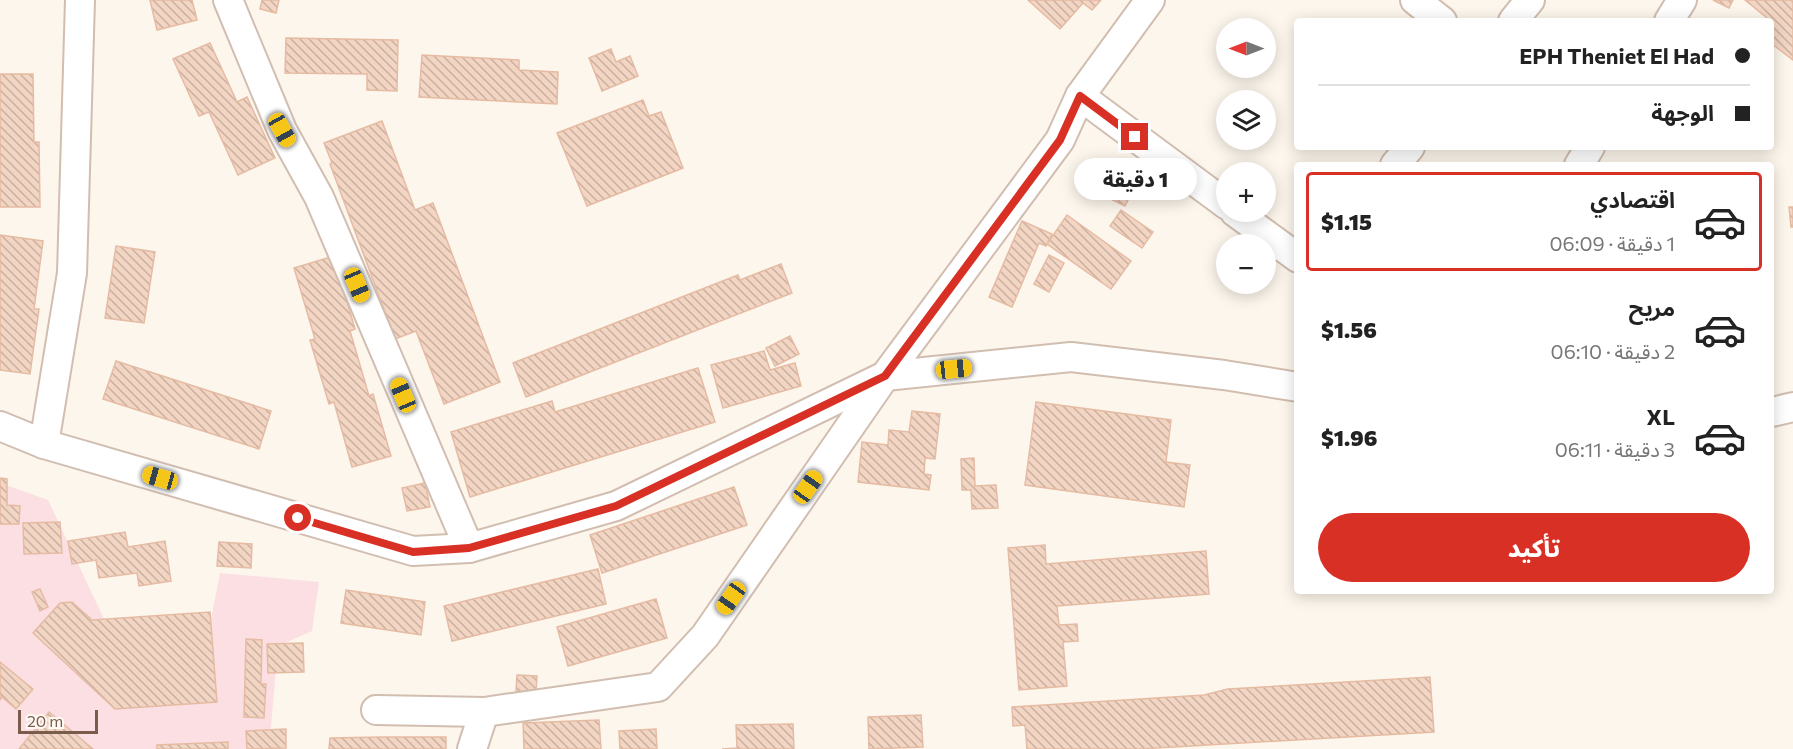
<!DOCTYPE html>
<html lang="ar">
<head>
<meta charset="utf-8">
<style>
	:root { --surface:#fff; --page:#f2f2f2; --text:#222; --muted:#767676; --line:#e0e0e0; --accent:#d93025 }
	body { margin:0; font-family:Commissioner,"Noto Sans Arabic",sans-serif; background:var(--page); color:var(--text); direction:rtl; height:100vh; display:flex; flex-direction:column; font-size:22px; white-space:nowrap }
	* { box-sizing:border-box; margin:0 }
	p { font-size:20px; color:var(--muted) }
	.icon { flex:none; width:33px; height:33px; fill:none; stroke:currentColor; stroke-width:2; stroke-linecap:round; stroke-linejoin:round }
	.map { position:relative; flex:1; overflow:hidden; direction:ltr }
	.panel { position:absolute; left:1294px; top:162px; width:480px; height:432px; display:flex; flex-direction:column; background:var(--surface); border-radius:6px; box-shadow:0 3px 15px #0003; direction:rtl }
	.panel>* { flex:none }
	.top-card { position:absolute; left:1294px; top:18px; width:480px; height:132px; border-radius:6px; box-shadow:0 3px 15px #0003; direction:rtl; display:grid; align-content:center; height:132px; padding:0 24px; background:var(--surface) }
	.needle { width:39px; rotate:270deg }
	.buttons { position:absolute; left:1216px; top:18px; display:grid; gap:12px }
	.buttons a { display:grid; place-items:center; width:60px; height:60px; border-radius:50%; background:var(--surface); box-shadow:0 3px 15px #0003; font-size:30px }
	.scale { position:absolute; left:18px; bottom:15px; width:80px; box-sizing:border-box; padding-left:6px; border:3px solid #7a5c4d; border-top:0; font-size:16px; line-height:21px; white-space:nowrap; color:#7a5c4d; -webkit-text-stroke:4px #fffaf3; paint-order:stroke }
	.end { position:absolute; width:27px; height:27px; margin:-14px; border:8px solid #d93025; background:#fff; box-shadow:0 0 0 3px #fff }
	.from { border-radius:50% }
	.bubble { position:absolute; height:42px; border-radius:21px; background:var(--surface); box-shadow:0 3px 15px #0003; font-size:20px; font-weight:800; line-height:42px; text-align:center; direction:rtl }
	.car { position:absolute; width:18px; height:36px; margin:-18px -9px; border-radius:8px; box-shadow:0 0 4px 2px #0007; background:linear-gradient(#f5c518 24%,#345 0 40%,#f5c518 0 76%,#345 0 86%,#f5c518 0) }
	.top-card b { display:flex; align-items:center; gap:21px; height:57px; font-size:22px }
	.top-card b+b { border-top:2px solid var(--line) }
	.top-card i { width:15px; height:15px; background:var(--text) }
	ul { padding:10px 0 0; list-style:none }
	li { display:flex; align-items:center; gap:18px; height:99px; margin:0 12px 9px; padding:0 12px; border:3px solid transparent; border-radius:6px }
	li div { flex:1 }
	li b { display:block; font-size:22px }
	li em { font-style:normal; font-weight:800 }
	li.selected { border-color:var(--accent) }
	li>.icon { width:54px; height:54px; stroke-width:1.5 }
	.button { display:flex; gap:12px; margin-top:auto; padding:12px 24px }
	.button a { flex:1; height:69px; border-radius:36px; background:var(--accent); color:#fff; font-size:24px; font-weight:800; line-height:69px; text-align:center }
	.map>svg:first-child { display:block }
	.medical { fill:#fbdfe3 }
	.building { fill:url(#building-back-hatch); stroke:#e6bba3; stroke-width:1.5 }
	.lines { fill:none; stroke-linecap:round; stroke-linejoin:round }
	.street-casing { stroke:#d1beb0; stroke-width:32 }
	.street { stroke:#fff; stroke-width:28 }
	.route { stroke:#d93025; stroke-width:8 }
</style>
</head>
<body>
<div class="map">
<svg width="1793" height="749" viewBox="0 0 1793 749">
	<defs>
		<pattern id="building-back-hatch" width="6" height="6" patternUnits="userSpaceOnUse" patternTransform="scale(1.5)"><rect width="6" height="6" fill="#f3d5c3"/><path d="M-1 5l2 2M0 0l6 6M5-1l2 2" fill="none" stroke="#cab0a1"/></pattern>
	</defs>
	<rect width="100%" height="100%" fill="#fdf6ec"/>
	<polygon class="medical" points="0,483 48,500 104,619 211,619 220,573 319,582 312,631 278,646 269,749 0,749"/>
	<g class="building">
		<polygon points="150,0 192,0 197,20 157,30"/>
		<polygon points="262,0 279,0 276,13 260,9"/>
		<polygon points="1028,0 1101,0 1092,10 1083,3 1060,29"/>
		<polygon points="1713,0 1733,0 1729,8"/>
		<polygon points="1745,0 1793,0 1793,60 1772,44 1772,22"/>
		<polygon points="286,38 398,40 397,91 367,90 367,74 285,73"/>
		<polygon points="210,43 237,102 247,97 275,158 238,175 209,112 199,116 173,59"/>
		<polygon points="611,49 616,62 630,56 638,76 602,91 589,58"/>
		<polygon points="422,55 519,60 519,70 558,72 557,104 419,97"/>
		<polygon points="0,74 33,74 34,142 39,142 40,207 0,207"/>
		<polygon points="643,100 649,116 661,112 683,168 587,206 557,133"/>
		<polygon points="382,121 415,210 433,203 500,382 444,404 416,331 395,339 330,164 332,163 324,143"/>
		<polygon points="1109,161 1140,176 1125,206 1094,191"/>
		<polygon points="1789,207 1793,207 1793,227 1791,227"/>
		<polygon points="1121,210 1153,232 1142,248 1110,226"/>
		<polygon points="1067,215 1131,261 1111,289 1047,244"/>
		<polygon points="1022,221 1052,234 1046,246 1039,243 1012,307 989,297"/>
		<polygon points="0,235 43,241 34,309 39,309 30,374 0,370"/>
		<polygon points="116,246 155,252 144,323 105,318"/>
		<polygon points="1049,255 1064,263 1049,292 1034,284"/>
		<polygon points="334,256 355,329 350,331 369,396 373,394 391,456 352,467 334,402 329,404 310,340 315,339 294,268"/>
		<polygon points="781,264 792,293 526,397 513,363 738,275 740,280"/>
		<polygon points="790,336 799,354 775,366 766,348"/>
		<polygon points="764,351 770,370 795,363 801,386 723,408 711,365"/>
		<polygon points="116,361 271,411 259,449 103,399"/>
		<polygon points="698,368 715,422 470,497 451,432 552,401 555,412"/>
		<polygon points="1036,402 1171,420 1166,462 1190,465 1184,507 1025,485"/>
		<polygon points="912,411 940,414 935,459 925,458 924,474 931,475 929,490 858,482 862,442 888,445 889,430 909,432"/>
		<polygon points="974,458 975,486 996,485 998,508 972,509 971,490 962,490 961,459"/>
		<polygon points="0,478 7,479 7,505 20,506 19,524 0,524"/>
		<polygon points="425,483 430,507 407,511 402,488"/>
		<polygon points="734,487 747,525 602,573 590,535"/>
		<polygon points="60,522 62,553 24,554 23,523"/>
		<polygon points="125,532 128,547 165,541 171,581 139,586 137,573 99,578 96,560 72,564 68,541"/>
		<polygon points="219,542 252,544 251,568 217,566"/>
		<polygon points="1045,545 1046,564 1206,551 1209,594 1057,606 1059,625 1077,624 1078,641 1063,642 1067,686 1019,690 1008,548"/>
		<polygon points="598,569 606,604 452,641 444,606"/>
		<polygon points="40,589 48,607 40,611 32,592"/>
		<polygon points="346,590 425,602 421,635 341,623"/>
		<polygon points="656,599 667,638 568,666 557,627"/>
		<polygon points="72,602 92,620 210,612 217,702 115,709 33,633 60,603"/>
		<polygon points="246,639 262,640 261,684 266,684 264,718 244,717"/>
		<polygon points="303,643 304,672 268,673 267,644"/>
		<polygon points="0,662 33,689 16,709 2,697 0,700"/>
		<polygon points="517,675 537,676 536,693 516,691"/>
		<polygon points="1430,677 1434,732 1139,749 1027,749 1025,725 1013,726 1012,707 1204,695 1228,689"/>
		<polygon points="49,712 93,749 19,749"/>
		<polygon points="921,715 923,747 869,749 868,717"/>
		<polygon points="599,720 601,749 524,749 523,723"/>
		<polygon points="793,724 794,749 722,749 737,748 736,725"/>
		<polygon points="286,729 286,748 247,749 246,731"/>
		<polygon points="656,729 657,749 620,749 619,731"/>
		<polygon points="382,737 446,737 446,749 329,749 330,738"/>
		<polygon points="228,742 228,749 157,749 157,745"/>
	</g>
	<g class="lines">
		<defs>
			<g id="street">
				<polyline points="228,0 282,130 319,197 469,548"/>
				<polyline points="1415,0 1442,21"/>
				<polyline points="1513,21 1530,0"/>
				<polyline points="1669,21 1682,0"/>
				<polyline points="1080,96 1227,205"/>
				<polyline points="1395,165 1410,147"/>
				<polyline points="1579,165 1590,147"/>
				<polyline points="1235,212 1298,258"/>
				<polyline points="1772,412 1793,407"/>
				<polyline points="0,426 44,444 413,551 469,548 616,506 885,376 1071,357 1224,375 1298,387"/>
				<polyline points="44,444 72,273 80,0"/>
				<polyline points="376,710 484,712"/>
				<polyline points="472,749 484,712 658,687 705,636 885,376 1060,140 1080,96 1150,0"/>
			</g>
		</defs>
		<use href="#street" class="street-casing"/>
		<use href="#street" class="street"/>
	</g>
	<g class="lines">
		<polyline class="route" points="298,518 413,552 469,548 616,506 885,376 1060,140 1080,96 1135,137"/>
	</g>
</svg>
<div class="buttons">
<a><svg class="needle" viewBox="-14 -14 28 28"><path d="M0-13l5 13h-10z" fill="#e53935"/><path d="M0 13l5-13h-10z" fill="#767676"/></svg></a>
<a><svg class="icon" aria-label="layers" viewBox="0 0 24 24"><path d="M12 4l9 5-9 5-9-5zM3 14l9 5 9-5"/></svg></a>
<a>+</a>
<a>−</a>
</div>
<div class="scale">20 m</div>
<i class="end from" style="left:298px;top:518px"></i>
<i class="end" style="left:1135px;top:137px"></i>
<div class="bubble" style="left:1074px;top:158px;width:123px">1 دقيقة</div>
<i class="car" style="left:282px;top:130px;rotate:151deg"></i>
<i class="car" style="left:357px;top:285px;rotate:157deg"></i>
<i class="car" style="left:954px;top:369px;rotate:84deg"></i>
<i class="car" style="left:403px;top:395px;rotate:337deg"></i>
<i class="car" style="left:160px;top:478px;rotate:286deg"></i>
<i class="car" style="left:808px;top:487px;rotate:35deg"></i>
<i class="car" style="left:731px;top:598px;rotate:215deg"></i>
<div class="top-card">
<b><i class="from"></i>EPH Theniet El Had</b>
<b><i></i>الوجهة</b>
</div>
<section class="panel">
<ul>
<li class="selected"><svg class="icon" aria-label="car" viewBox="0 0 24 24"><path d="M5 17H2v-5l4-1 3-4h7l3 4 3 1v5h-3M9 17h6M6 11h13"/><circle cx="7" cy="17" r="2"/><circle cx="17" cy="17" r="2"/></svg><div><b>اقتصادي</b><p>1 دقيقة · 06:09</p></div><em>$1.15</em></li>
<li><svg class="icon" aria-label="car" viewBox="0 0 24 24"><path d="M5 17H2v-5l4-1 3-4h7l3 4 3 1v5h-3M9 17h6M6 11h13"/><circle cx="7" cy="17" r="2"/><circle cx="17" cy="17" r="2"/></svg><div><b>مريح</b><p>2 دقيقة · 06:10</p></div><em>$1.56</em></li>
<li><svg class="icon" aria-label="car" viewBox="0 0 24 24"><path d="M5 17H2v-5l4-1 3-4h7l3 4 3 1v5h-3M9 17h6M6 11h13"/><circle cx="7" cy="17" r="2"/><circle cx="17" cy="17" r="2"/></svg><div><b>XL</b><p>3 دقيقة · 06:11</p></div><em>$1.96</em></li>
</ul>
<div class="button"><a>تأكيد</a></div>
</section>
</div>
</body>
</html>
